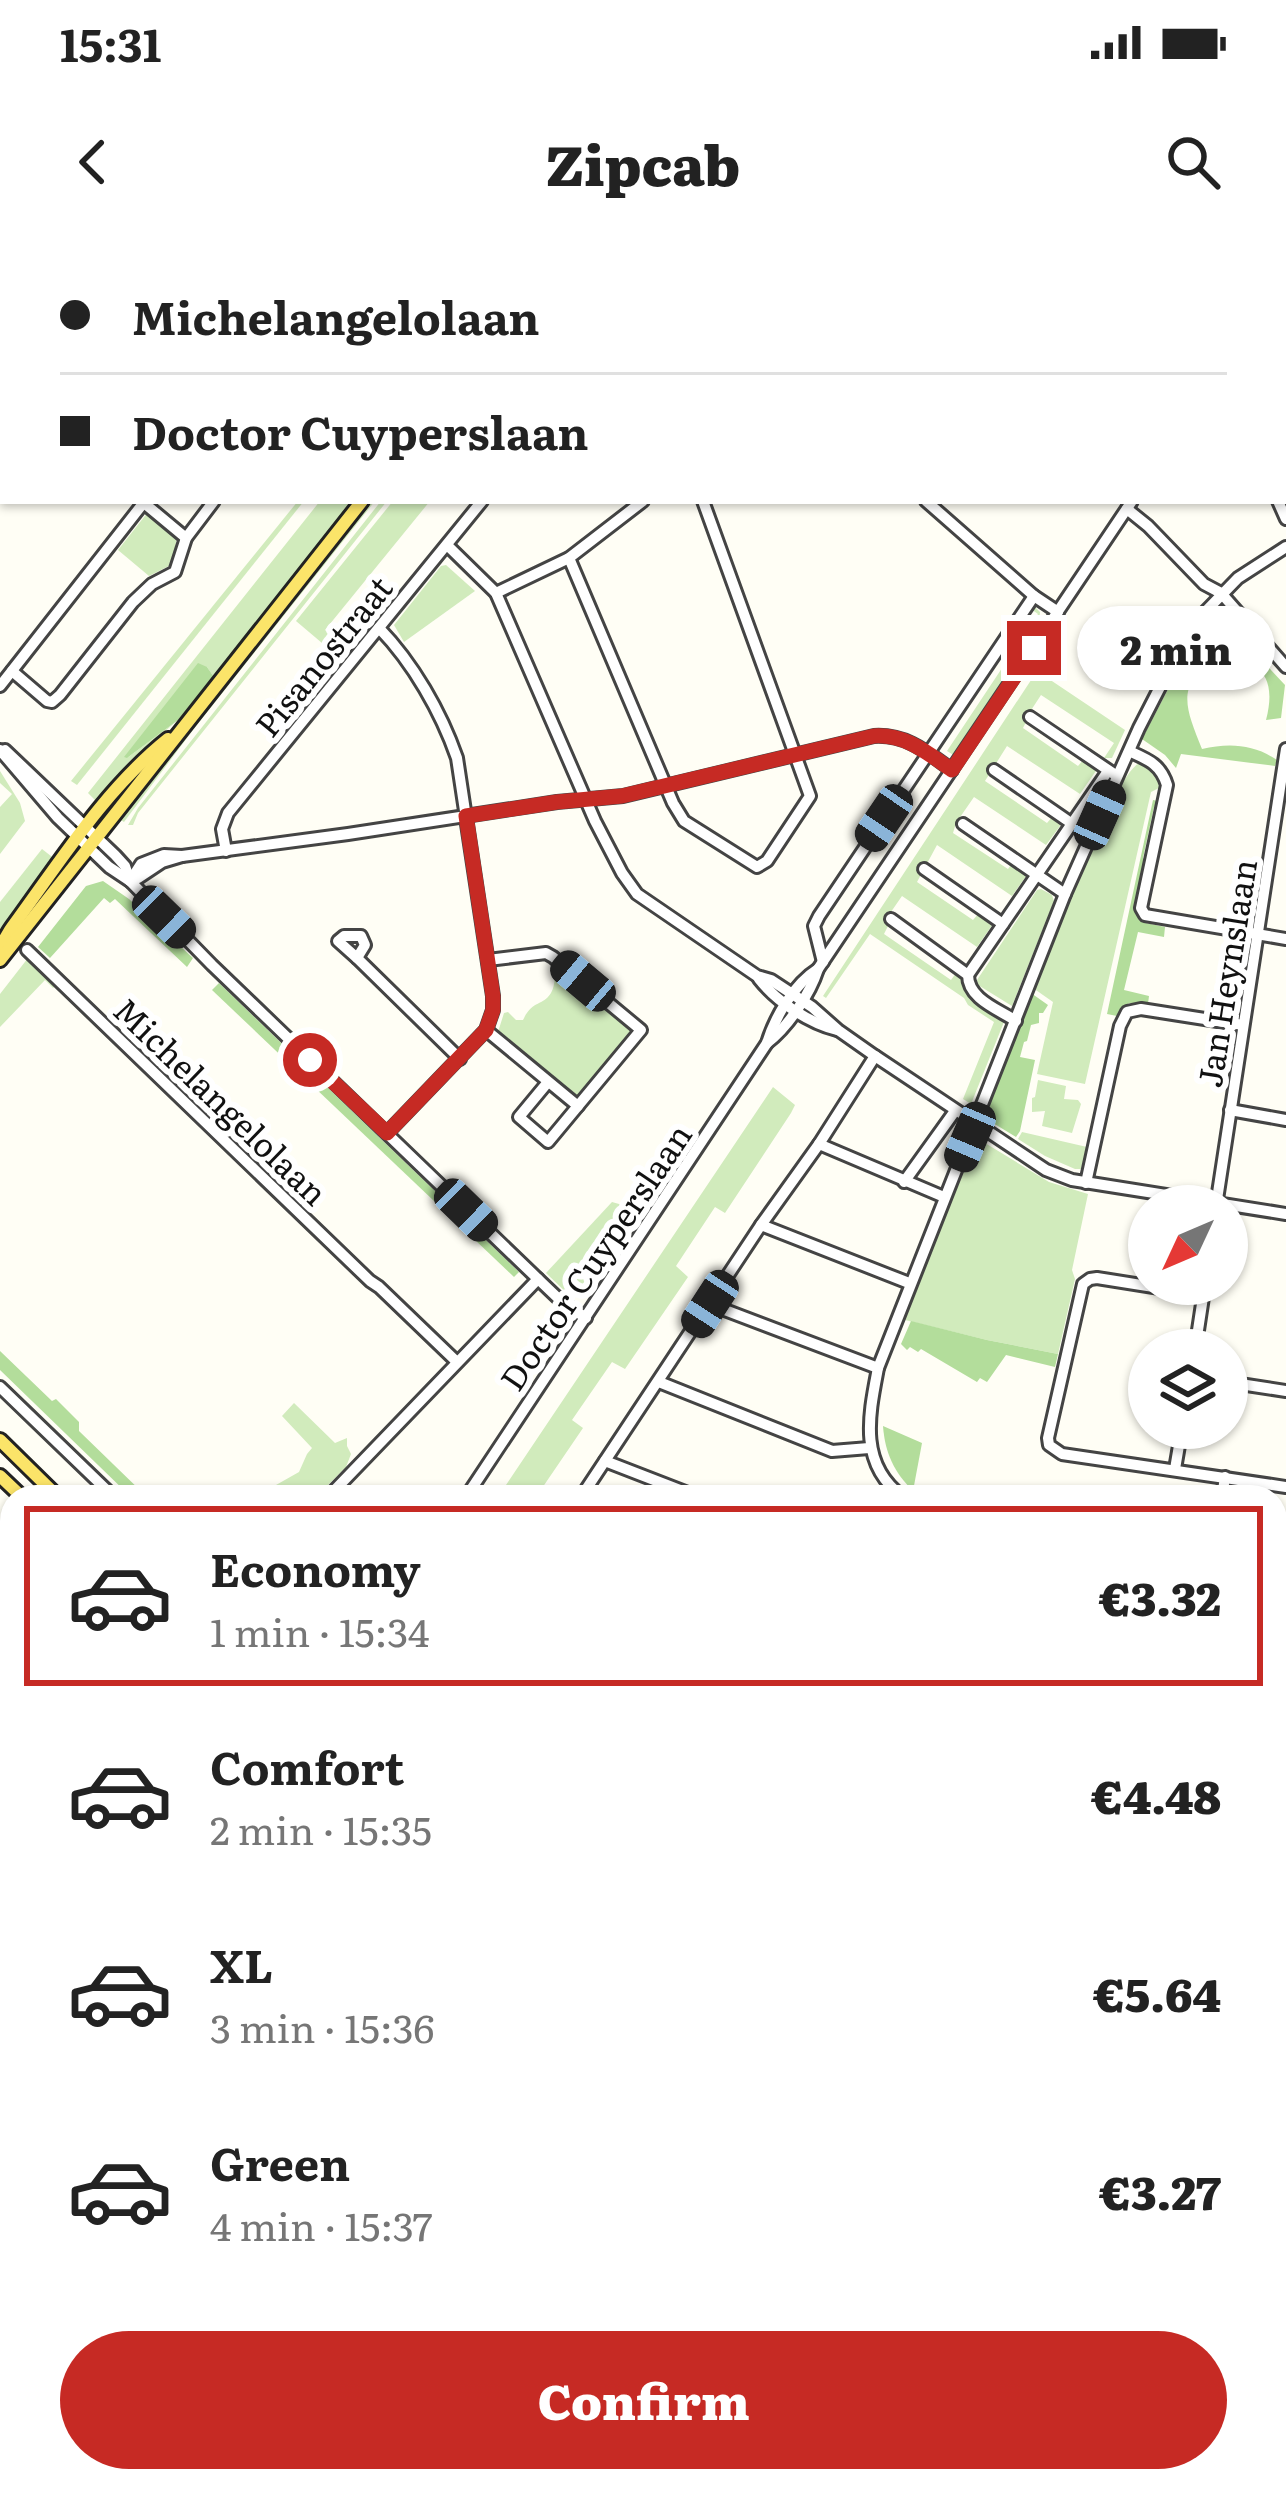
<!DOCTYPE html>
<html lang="en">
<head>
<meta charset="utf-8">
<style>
	:root { --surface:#fff; --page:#f2f2f2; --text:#222; --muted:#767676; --line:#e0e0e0; --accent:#c62a24 }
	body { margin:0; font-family:Literata,serif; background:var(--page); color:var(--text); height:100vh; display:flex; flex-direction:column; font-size:45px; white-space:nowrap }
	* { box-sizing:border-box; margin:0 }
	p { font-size:39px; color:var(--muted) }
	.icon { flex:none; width:66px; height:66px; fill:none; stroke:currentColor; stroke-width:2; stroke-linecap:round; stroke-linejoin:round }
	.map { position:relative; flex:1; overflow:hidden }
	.side { position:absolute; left:0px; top:1245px; width:1287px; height:1008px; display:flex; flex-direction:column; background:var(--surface); border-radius:36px 36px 0 0; box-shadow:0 3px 9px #0004 }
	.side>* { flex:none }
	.guide { position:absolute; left:0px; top:0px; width:1287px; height:264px; box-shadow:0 3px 9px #0004; display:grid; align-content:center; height:264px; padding:0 60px; background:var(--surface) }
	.needle { width:78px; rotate:226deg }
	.fabs { position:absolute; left:1128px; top:945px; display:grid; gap:24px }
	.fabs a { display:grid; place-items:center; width:120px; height:120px; border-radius:50%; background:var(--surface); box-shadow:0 3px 9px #0004; font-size:60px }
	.end { position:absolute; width:54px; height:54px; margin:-27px; border:15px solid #c62a24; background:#fff; box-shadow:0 0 0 6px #fff }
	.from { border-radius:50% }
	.bubble { position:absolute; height:84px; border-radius:42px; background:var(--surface); box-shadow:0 3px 9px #0004; font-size:39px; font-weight:800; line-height:84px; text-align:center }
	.car { position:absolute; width:36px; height:72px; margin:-36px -18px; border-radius:15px; box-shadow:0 0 9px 3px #0007; background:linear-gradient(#222 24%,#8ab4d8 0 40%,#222 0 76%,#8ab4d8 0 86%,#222 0) }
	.guide b { display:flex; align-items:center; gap:42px; height:114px; font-size:45px }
	.guide b+b { border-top:3px solid var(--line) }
	.guide i { width:30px; height:30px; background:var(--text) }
	ul { padding:21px 0 0; list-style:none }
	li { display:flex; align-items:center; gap:36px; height:180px; margin:0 24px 18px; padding:0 36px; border:6px solid transparent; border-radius:0px }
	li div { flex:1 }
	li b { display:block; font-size:45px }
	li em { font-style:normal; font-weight:800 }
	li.active { border-color:var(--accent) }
	li>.icon { width:108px; height:108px; stroke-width:1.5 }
	.cta { display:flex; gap:24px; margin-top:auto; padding:24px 60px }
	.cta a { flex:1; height:138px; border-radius:72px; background:var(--accent); color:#fff; font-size:48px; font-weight:800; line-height:138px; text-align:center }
	.status { display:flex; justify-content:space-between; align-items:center; height:84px; padding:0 60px; background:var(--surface); direction:ltr }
	.status svg { height:33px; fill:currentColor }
	header { display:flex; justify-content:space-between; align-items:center; height:156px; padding:0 60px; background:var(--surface); font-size:54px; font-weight:800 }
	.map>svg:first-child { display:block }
	.green { fill:#d1ebbc }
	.forest { fill:#b3dd9b }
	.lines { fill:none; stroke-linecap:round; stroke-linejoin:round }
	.minor-casing { stroke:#444; stroke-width:16 }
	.major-casing { stroke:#222; stroke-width:18 }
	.minor { stroke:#fff; stroke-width:10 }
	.major { stroke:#fbe469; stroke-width:12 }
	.route { stroke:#c62a24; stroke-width:15 }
	.labels { text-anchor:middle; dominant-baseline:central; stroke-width:12; stroke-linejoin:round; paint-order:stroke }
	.street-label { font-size:33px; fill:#111; stroke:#fff }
</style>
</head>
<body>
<div class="status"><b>15:31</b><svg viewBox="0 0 49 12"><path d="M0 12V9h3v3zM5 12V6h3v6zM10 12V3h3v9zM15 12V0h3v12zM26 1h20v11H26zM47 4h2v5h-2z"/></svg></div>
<header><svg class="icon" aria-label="back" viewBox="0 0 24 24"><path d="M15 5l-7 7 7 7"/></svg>Zipcab<svg class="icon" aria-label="search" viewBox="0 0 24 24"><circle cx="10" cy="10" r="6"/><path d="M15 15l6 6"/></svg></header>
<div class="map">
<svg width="1286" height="2253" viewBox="0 0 1286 2253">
	<rect width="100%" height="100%" fill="#fffef5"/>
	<g class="green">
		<polygon points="298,261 304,261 77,545 71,541"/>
		<polygon points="320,261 354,261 214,437 207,427 127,518 178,480 129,522 97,562 88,553"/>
		<polygon points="369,261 375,261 196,486 124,582 119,579"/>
		<polygon points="381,261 387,261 138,573 133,585 128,585 138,568"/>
		<polygon points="393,261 430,261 325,390 342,406 335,414 296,381"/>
		<polygon points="148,272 177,294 173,324 149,336 118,310"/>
		<polygon points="446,325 475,351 404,402 394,385 441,326"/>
		<polygon points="1033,365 1040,372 1039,384 1042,386 955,516 947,511 1038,374 1031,369"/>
		<polygon points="1037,431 1125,490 1112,518 1104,518 1114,503 1041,455 1026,478 1027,480 1023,488 1078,526 1084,519 1098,528 1080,554 1007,506 985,541 1047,583 1053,576 1063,582 1046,605 974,557 956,583 953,593 1008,629 1013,622 1029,632 1012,656 937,605 917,642 973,680 979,673 993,684 977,707 902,656 884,682 888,686 884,694 951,740 956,733 960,735 966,751 1006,777 971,864 963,859 994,782 968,765 964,758 870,694 826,758 823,756"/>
		<path d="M 1139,523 L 1158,535 L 1159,548 L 1151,552 L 1085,844 L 1037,834 L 1053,762 L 1033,748 C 1049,708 1111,540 1139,523 Z"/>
		<polygon points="0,531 20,563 25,581 0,614 0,567 12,554 0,543"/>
		<polygon points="42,609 56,620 0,698 0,662"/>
		<polygon points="1041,649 1052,655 1054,661 1012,766 978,745 977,740 1037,650"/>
		<polygon points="28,718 56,745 53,748 45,740 0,787 0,754"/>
		<path d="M 556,723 L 635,790 L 577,857 L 498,792 L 504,773 L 508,772 L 516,780 L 523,780 C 533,759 542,767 551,753 C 556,745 554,733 556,723 Z"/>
		<polygon points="1038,840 1066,846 1064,859 1078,860 1081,864 1072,893 1042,886 1045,871 1032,872 1032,858 1035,857"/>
		<polygon points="773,847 795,865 791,873 725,973 715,967 676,1026 688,1037 625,1129 612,1122 572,1180 583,1188 536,1257 498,1257"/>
		<polygon points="1022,892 1087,907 1081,929 1075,929 1045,916 1018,899"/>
		<polygon points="973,902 985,903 1049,942 1088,954 1072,1030 1075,1039 1058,1114 987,1100 905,1080"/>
		<polygon points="612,962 633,968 573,1059 546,1033"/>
		<polygon points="294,1163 335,1203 347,1198 347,1206 351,1214 346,1227 316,1257 281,1257 276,1245 299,1232 307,1214 312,1208 282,1176"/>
		<polygon points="12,1337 12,1479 0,1465 0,1349"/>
	</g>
	<g class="forest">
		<path d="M 1218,373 L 1285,445 L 1281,478 L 1266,480 C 1278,434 1258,418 1214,415 C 1176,448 1185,466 1202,509 C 1229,503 1253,504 1277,520 L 1275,526 L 1181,514 L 1176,528 L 1165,515 L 1142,499 L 1188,411 Z"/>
		<polygon points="198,423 207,427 214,437 178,480 127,518 124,517"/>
		<polygon points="1153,560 1158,561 1157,565 1154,567 1143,618 1145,620 1139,674 1146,683 1165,687 1164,697 1138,692 1124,750 1149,756 1148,764 1129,763 1117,776 1107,774"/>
		<polygon points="103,641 129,659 193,718 187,727 115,659 110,663 104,658 50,718 38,707 86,646"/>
		<polygon points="219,743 519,1032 514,1037 212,750"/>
		<polygon points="1031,753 1048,765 1043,773 1039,773 1039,783 1031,785 1027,801 1024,802 1020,817 1035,820 1020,891 1016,897 993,883 991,873 986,871"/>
		<polygon points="911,1081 987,1100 1058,1114 1055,1127 1006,1115 987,1142 980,1138 977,1142 921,1109 918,1112 910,1107 907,1110 901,1104"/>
		<polygon points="0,1111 52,1161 56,1159 79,1182 79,1191 147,1257 131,1257 0,1130"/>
		<path d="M 883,1186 L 922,1203 L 913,1251 C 894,1232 885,1213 883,1186 Z"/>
	</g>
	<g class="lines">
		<defs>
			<g id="minor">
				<polyline points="162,0 164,3"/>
				<polyline points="227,0 230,3"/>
				<polyline points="408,0 412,3"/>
				<polyline points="778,0 782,3"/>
				<polyline points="214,3 219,0"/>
				<polyline points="242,3 245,0"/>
				<polyline points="335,3 338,0"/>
				<polyline points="685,3 688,0"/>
				<polyline points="810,3 813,0"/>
				<polyline points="1132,3 1135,0"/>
				<polyline points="1284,22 1286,20"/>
				<polyline points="1284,45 1286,43"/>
				<polyline points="0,68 3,65"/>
				<polyline points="0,99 3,102"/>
				<polyline points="1284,170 1286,168"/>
				<polyline points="0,181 3,184"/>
				<polyline points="1284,219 1286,216"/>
				<polyline points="0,246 3,243"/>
				<polyline points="926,261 1034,356 1058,372"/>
				<polyline points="1278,261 1286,279"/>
				<polyline points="144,263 186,298"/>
				<polyline points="1127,269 1148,286 1204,344 1221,353 1286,427"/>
				<polyline points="448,306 496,353 595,581 622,633 637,654 757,736 771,740 812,767 838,790 875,816 1046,930 1072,940 1286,974"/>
				<polyline points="569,318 673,563 684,581 757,627 767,621 810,556 703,261"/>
				<polyline points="496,353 569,318 643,261"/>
				<path d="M 379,388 C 413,423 441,472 457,518 L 493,756 L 493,770 L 486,790 L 387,893"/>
				<polyline points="12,431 47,461 52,462 60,455 133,362 152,344 175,332 186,298 214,261"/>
				<polyline points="0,446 145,261"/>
				<polyline points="1030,477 1114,534"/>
				<polyline points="0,510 58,578 109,627 130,641 212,725 538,1039 561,1061 586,1078"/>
				<polyline points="5,510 115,615 125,626 130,641"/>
				<path d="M 1131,512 C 1149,520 1161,525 1167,545 L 1141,668 L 1145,675 L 1286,699"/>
				<polyline points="994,530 1071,583"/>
				<polyline points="963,584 1065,654"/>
				<polyline points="226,611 222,589 228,573 482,261"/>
				<polygon points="164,615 182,616 162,622 138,638 130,641 141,624"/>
				<path d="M 182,616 L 348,594 L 557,562 L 623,556 L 874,496 C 906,494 927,512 952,530"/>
				<polyline points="924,629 1003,684"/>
				<path d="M 891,679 L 968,735 C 968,759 998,769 1016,781"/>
				<polygon points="344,696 361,696 365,705 357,718 338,701"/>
				<polyline points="27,710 370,1041 379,1047 457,1122"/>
				<polyline points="357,718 460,819"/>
				<polyline points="488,720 546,713 553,717 641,790 548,902 519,877 548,842"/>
				<polyline points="823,722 814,686 819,676 1034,356"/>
				<polyline points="968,735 1108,531"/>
				<path d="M 759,739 C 777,762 809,783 837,790"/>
				<polyline points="486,790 578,866"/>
				<path d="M 767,803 C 788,787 810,754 818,729 L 1132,261"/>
				<polyline points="1230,870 1286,880"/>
				<polyline points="819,904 944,957"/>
				<polyline points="904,942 955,871"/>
				<polyline points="1086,943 1120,786 1127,772 1141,769 1243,785"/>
				<polyline points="1216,966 1286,509"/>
				<polyline points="761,985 909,1043"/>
				<polyline points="1204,1055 1097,1038 1090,1039 1083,1044 1048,1198 1049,1205 1062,1214 1286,1247"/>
				<polyline points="709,1064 878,1128"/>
				<polyline points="1195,1110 1205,1044"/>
				<polyline points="659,1142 832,1211 869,1208"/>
				<polyline points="1227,1142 1286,1151"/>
				<polyline points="0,1147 114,1257"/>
				<polyline points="605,1221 698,1257"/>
				<polyline points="1175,1229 1182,1188"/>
				<polyline points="328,1257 538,1039"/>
				<path d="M 466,1257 L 767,803 C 775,777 794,744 818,729"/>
				<polyline points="581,1257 761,985 819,904 875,816"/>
				<path d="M 903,1257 C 858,1224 869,1175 878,1128 L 1065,654 L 1139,488 L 1177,414 L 1205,372 L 1238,338 L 1286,307"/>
				<polyline points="1222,1257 1225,1237"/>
				<polyline points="1275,1359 1286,1362"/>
				<polyline points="0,1498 12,1511"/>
				<polyline points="1275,1527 1286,1529"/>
				<polyline points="0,1625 12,1615"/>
				<polyline points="1275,1626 1286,1629"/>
				<polyline points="0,1752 12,1742"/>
				<path d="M 1275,1858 C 1281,1837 1281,1816 1286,1794"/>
				<polyline points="1275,1948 1286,1951"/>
				<polyline points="0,2019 12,2022"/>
				<polyline points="0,2123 12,2126"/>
				<polyline points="0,2162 1,2157"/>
				<polyline points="1275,2212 1286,2155"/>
				<polyline points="712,2241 790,2253"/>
				<polyline points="298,2253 300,2241"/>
				<polyline points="467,2253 469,2241"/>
				<polyline points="580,2253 581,2241"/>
				<polyline points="856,2253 858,2241"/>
				<polyline points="1163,2253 1167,2241"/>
				<polyline points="1267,2253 1269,2241"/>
			</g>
			<g id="major">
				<polyline points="1273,0 1276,3"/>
				<polyline points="553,3 556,0"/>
				<polyline points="572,3 574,0"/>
				<polyline points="1284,11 1286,12"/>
				<path d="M 0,707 L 10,690 C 58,625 104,550 168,499"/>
				<polyline points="0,720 362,261"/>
				<polyline points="0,1200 58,1257"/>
				<polyline points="0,1236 22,1257"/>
				<polyline points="1275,1742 1286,1745"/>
				<polyline points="79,2253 82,2241"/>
				<polyline points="126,2253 129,2241"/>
			</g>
		</defs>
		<use href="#minor" class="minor-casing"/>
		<use href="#major" class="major-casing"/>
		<use href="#minor" class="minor"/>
		<use href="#major" class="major"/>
	</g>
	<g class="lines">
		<path class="route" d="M 310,820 L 387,893 L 486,790 L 493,770 L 493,756 L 466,576 L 557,562 L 622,556 L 874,496 C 906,494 927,513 952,530 L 1034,408"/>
	</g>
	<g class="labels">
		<g class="street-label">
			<text transform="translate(322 415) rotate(-51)">Pisanostraat</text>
			<text transform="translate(1225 733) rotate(-81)">Jan Heynslaan</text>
			<text transform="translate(222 860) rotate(44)">Michelangelolaan</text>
			<text transform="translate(594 1016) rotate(-56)">Doctor Cuyperslaan</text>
		</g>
	</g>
</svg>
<div class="fabs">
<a><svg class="needle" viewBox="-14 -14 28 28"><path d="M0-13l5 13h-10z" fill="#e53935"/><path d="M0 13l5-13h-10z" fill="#767676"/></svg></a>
<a><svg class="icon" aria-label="layers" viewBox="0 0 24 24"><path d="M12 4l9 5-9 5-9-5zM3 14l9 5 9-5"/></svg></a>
</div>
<i class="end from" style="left:310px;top:820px"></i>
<i class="end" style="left:1034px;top:408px"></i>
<div class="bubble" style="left:1077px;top:366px;width:198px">2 min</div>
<i class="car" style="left:1100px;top:575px;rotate:24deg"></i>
<i class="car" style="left:884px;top:578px;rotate:214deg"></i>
<i class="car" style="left:164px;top:677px;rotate:134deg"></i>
<i class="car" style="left:583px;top:741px;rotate:310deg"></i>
<i class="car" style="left:970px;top:897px;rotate:203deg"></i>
<i class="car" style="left:466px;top:970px;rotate:134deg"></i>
<i class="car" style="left:710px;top:1064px;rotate:213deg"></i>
<div class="guide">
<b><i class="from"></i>Michelangelolaan</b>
<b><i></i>Doctor Cuyperslaan</b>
</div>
<section class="side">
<ul>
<li class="active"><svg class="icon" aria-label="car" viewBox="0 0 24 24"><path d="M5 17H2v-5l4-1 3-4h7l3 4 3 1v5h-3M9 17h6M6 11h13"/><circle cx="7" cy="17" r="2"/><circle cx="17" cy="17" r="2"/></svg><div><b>Economy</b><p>1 min · 15:34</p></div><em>€3.32</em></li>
<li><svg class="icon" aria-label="car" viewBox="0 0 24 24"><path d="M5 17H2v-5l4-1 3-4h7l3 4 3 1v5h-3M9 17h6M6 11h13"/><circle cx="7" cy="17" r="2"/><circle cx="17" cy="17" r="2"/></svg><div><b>Comfort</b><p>2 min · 15:35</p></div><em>€4.48</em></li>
<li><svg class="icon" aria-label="car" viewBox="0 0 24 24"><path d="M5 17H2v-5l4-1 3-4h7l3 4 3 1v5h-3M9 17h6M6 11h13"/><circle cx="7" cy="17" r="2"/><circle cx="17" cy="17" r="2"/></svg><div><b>XL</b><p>3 min · 15:36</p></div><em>€5.64</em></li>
<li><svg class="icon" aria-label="car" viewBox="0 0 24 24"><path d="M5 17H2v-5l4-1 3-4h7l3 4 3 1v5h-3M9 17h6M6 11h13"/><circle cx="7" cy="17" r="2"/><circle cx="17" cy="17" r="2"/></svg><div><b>Green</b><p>4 min · 15:37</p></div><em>€3.27</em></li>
</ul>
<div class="cta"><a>Confirm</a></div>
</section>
</div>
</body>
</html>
